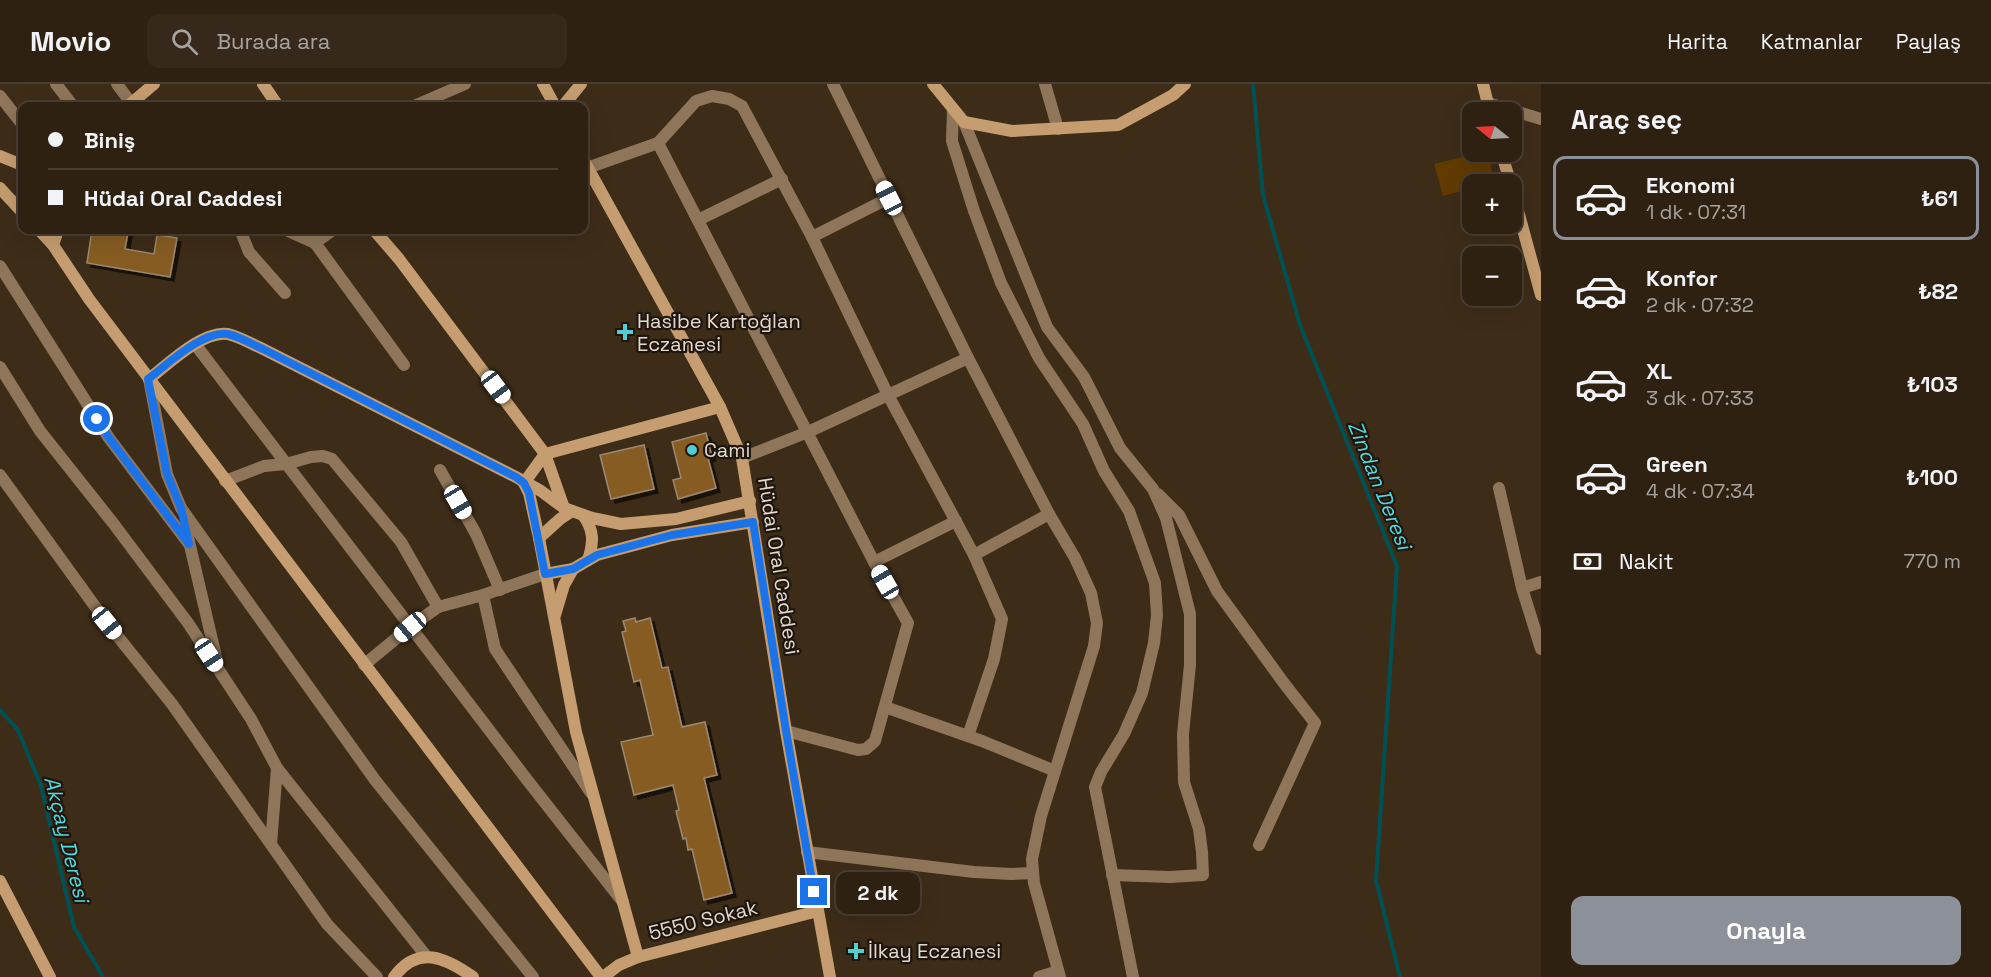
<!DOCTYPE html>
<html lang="tr">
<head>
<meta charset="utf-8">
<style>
	:root { --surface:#2e2112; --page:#36291b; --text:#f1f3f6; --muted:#a7a39f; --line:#493e32; --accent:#8c9099 }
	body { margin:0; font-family:"Space Grotesk",sans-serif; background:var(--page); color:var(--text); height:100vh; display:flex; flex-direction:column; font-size:22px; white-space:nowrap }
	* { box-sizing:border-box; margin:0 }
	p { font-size:20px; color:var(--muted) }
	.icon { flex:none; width:33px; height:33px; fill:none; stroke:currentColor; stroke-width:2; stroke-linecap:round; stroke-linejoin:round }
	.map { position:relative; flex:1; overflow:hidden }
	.panel { display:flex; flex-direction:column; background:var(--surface); width:450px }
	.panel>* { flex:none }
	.hud { position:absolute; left:18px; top:18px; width:570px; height:132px; border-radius:12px; box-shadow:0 6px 24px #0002,0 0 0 2px var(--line); display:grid; align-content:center; height:132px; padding:0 30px; background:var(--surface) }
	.needle { width:39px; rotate:288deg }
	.controls { position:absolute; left:1462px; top:18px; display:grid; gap:12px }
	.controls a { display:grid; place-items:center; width:60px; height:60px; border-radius:12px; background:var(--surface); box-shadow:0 6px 24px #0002,0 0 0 2px var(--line); font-size:30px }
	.end { position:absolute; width:27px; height:27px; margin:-14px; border:8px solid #1a73e8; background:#fff; box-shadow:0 0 0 3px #fff }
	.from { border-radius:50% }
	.bubble { position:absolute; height:42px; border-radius:12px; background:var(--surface); box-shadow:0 6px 24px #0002,0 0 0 2px var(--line); font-size:20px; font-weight:800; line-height:42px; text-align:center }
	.car { position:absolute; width:18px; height:36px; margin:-18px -9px; border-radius:8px; box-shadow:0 0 4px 2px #0007; background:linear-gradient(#fff 24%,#345 0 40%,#fff 0 76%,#345 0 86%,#fff 0) }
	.hud b { display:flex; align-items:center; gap:21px; height:57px; font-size:22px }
	.hud b+b { border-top:2px solid var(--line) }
	.hud i { width:15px; height:15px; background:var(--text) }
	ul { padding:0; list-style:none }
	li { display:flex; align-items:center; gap:18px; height:84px; margin:0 12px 9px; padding:0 18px; border:3px solid transparent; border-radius:12px }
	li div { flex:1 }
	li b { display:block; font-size:22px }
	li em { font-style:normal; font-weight:800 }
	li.on { border-color:var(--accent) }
	li>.icon { width:54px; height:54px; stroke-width:1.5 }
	h2 { padding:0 30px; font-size:27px; line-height:72px }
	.pay { display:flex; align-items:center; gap:15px; height:66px; padding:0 30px; font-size:22px }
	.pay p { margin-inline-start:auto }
	.button { display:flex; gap:12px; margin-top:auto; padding:12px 30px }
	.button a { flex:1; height:69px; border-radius:12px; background:var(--accent); color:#fff; font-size:24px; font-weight:800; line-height:69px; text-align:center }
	header { display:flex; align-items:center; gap:36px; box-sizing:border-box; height:84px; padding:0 30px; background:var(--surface); border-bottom:2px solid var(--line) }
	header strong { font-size:28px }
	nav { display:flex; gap:33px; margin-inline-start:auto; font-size:21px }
	.search { width:420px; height:54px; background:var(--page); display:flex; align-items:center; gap:15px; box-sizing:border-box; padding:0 21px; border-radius:12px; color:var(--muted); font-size:22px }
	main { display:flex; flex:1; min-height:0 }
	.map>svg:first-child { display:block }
	.green { fill:#613b00 }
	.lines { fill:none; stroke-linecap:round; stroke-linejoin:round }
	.stream { stroke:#005153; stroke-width:4 }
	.building { fill:#865b24; stroke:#9c8871; stroke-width:1.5; filter:url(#shadow) }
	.street { stroke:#8f765a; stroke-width:12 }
	.secondary { stroke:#c59d70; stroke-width:12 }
	.route { stroke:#1a73e8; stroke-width:8 }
	.poi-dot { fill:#52ccd0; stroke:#1e160e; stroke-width:2 }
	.labels { text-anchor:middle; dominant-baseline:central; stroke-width:4.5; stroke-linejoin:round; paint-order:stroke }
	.poi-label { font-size:20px; fill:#e3d8cc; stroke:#1e160e; text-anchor:start }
	.street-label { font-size:20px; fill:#e3d8cc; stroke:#1e160e }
	.water-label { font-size:21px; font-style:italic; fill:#53d8dc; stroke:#1e160e }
</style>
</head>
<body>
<header>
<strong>Movio</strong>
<div class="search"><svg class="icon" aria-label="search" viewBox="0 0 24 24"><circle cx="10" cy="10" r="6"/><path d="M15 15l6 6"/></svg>Burada ara</div>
<nav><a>Harita</a><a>Katmanlar</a><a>Paylaş</a></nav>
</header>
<main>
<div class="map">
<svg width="1541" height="893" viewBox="0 0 1541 893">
	<defs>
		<filter id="shadow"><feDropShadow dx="4" dy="4" stdDeviation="0" flood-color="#0009"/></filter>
	</defs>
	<rect width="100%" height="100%" fill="#3d2c18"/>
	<polygon class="green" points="1482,68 1487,68 1495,98 1473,100 1473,104 1443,112 1434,80"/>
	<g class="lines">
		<g class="stream">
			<polyline points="1253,0 1263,111 1300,241 1397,482 1376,796 1400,893"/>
			<polyline points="0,626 18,646 41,702 74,843 103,893"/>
		</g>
	</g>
	<g class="building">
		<polygon points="92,146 108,146 128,149 125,165 154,170 157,151 177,154 170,193 87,179"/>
		<polygon points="706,349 712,373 708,374 716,404 678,415 673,396 681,394 672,358"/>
		<polygon points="644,361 654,405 611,415 600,371"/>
		<polygon points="635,534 636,538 650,534 662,584 668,583 682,643 705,638 717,691 704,694 732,809 704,816 692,765 688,766 686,754 683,755 676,727 679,726 673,701 634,711 621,658 653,651 640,596 634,598 622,548 626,547 623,537"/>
	</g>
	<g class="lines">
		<g class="street">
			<polyline points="56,0 73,22"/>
			<polyline points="117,0 131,19"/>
			<polyline points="833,0 968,274 1049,430 1075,474 1091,509 1097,539 1094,562 1041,732 1032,775 1034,799 1060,893"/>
			<polyline points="1045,0 1058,45"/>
			<polyline points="0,12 22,40"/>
			<polyline points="1488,19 1541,35"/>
			<polyline points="414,22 465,0"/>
			<polyline points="953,25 952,57 974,127 1001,199 1039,274 1083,340 1104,387 1129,427 1155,499 1157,531 1154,559 1142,609 1124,650 1101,688 1095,703 1133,893"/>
			<polyline points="964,38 1047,243 1084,293 1120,364 1153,405 1166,434 1190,530 1190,581 1183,650 1184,698 1199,745 1202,768 1203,791 1170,793 1112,791"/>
			<polyline points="658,59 874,478 908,539 875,657 866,665 858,666 786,647"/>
			<polyline points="587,84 658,59 696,17 712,12 729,15 742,22 812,153 888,311 974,471 1002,535 994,575 968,652"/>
			<polyline points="698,136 782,95"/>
			<polyline points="242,146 241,148 249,168 285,209"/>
			<polyline points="286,146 315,159 333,146"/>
			<polyline points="812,153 889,114"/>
			<polyline points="315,159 404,281"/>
			<polyline points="0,182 109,354 189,460"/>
			<polyline points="195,260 528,697 623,818"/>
			<polyline points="0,283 40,347 113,439 188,539 251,635 277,684 427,873"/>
			<polyline points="149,295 167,390 181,424 375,696 533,893"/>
			<polyline points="742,374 808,348 968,274"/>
			<polyline points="440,386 476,450 500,506"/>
			<polyline points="0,391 107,539 172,620 327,840 377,893"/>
			<polyline points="225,397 264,382 286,380 311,373 323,372 332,375 401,458 438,523"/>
			<polyline points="1499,404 1522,504"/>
			<polyline points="1158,410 1179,431 1217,507 1283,598 1315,639 1259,761"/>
			<polyline points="188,453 217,577"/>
			<polyline points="974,471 1049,430"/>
			<polyline points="874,478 956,437"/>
			<polyline points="1541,498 1522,504 1541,565"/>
			<polyline points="483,511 495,565 591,709"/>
			<polyline points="364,581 410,543 438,523 483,511 545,490"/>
			<polyline points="885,623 982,657 1055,687"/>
			<polyline points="271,760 277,684"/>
			<polyline points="807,768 974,788 1011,790 1033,789"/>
			<polyline points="1039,893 1058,887"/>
		</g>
		<g class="secondary">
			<polyline points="263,0 278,22"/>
			<polyline points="543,0 555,22"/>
			<polyline points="933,0 964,38 1012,47 1118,41 1173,11 1185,0"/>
			<polyline points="1483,0 1490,28"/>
			<polyline points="128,22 154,0"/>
			<polyline points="563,22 581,0"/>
			<polyline points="1501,68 1511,100"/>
			<polyline points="0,72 22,81"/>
			<polyline points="584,77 720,323 742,374 786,647 830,893"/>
			<polyline points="0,104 22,128"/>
			<polyline points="1512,105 1541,211"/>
			<polyline points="39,146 53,161 89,215 601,893"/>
			<polyline points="374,146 399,175 545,370 720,323"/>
			<polyline points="53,161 58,146"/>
			<path d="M 149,295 C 168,280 203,246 228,250 C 240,253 252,260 263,265 L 516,393 L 541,407 L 564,424 L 592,434 L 621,440 L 676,435 L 750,417"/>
			<polyline points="545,370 564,424"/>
			<polyline points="524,399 529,409 539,454 576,648 638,873"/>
			<polyline points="524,399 545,370"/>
			<path d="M 583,431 C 594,446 594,458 588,476"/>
			<polyline points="539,454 560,435 572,427"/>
			<polyline points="545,490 573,485"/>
			<polyline points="555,531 564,501 573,485 597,471 672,451 753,438"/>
			<polyline points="0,797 50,893"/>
			<path d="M 394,893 C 418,860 446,874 473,893"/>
			<polyline points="603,893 619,881 638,873 818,827"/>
		</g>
	</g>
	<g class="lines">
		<path class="route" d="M 97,335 L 109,354 L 189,460 L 181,424 L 167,390 L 148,295 C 168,280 203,246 228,250 C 240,253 252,260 263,265 L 516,393 L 524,399 L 529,409 L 545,490 L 573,485 L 597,471 L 672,451 L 753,438 L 786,647 L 814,808"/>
	</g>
	<g class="poi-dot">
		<path d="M622 239h6v6h6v6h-6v6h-6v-6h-6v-6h6z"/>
		<circle cx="692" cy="366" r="6"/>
		<path d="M853 858h6v6h6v6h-6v6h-6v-6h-6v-6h6z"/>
	</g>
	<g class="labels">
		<g class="poi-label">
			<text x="637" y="237">Hasibe Kartoğlan<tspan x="637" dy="23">Eczanesi</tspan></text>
			<text x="704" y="366">Cami</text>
			<text x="868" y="867">İlkay Eczanesi</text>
		</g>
		<g class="street-label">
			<text transform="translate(779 482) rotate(81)">Hüdai Oral Caddesi</text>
			<text transform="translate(703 836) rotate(-14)">5550 Sokak</text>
		</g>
		<g class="water-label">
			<text transform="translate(1380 401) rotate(68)">Zindan Deresi</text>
			<text transform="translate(67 755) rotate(76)">Akçay Deresi</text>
		</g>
	</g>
</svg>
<div class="controls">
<a><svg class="needle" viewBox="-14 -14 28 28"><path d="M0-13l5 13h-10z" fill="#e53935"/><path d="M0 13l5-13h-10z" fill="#a7a39f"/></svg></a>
<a>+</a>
<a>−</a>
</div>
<i class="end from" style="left:97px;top:335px"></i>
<i class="end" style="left:814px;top:808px"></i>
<div class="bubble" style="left:836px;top:788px;width:84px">2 dk</div>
<i class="car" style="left:889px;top:114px;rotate:333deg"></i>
<i class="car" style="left:496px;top:303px;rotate:143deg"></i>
<i class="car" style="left:458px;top:418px;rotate:150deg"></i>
<i class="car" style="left:885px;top:498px;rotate:330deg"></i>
<i class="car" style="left:107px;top:539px;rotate:141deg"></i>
<i class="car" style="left:410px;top:543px;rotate:230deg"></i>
<i class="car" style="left:209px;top:571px;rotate:146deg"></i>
<div class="hud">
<b><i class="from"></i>Biniş</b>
<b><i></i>Hüdai Oral Caddesi</b>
</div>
</div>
<section class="panel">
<h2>Araç seç</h2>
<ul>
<li class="on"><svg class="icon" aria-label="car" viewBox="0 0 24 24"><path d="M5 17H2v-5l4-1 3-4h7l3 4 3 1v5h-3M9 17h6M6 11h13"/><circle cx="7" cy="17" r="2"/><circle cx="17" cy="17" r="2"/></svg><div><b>Ekonomi</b><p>1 dk · 07:31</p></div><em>₺61</em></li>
<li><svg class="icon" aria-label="car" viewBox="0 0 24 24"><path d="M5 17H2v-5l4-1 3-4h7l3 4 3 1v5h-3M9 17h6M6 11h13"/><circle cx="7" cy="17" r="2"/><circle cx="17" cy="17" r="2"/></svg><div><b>Konfor</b><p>2 dk · 07:32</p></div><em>₺82</em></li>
<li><svg class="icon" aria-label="car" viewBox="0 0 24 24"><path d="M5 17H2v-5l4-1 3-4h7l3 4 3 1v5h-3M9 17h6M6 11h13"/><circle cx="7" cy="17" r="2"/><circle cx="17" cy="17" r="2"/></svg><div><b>XL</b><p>3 dk · 07:33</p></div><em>₺103</em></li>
<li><svg class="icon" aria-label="car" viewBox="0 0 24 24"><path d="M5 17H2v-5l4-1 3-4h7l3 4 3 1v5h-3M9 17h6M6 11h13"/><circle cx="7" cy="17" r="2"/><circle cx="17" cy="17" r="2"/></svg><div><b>Green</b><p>4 dk · 07:34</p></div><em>₺100</em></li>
</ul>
<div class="pay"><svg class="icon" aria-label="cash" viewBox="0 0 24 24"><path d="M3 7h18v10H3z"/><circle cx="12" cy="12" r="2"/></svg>Nakit<p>770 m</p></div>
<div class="button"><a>Onayla</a></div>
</section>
</main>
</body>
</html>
